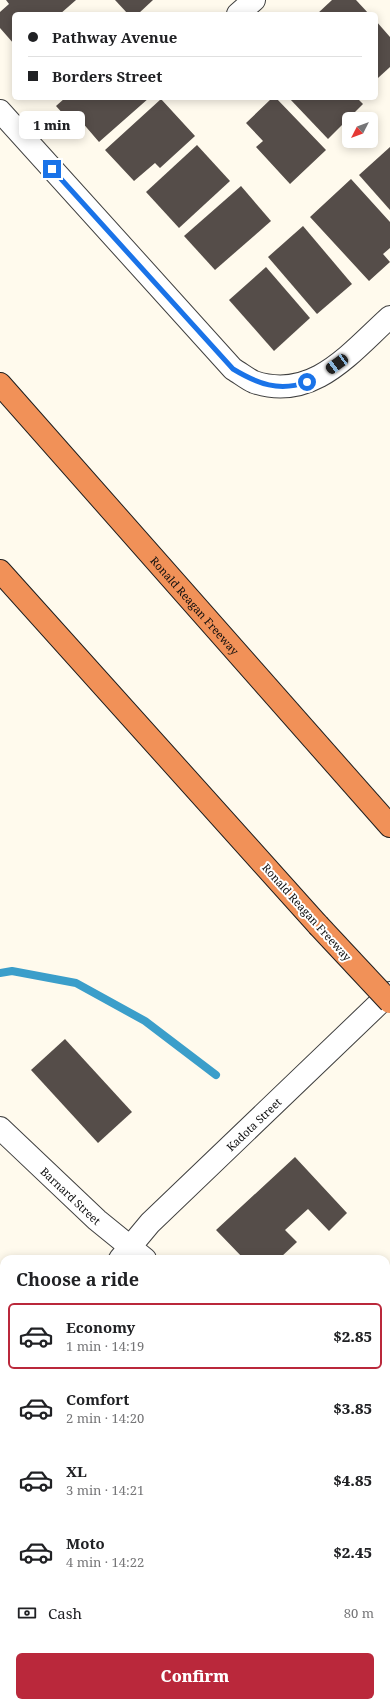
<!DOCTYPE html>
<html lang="en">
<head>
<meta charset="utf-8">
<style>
	:root { --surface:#fff; --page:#f6f6f6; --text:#202124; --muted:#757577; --line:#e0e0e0; --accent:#ba283b }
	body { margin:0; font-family:"Noto Serif",serif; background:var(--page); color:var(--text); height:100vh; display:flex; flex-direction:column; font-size:15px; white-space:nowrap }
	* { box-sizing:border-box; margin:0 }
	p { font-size:13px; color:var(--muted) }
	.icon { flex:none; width:22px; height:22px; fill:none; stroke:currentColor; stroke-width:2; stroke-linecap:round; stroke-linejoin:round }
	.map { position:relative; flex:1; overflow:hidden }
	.details { position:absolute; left:0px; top:1255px; width:390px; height:452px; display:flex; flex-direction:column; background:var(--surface); border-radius:12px 12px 0 0; box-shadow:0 2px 10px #0003 }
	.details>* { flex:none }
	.guide { position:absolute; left:12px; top:12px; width:366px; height:88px; border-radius:6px; box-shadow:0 2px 10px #0003; display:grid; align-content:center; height:88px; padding:0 16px; background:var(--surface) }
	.needle { width:26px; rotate:228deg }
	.controls { position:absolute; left:342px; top:112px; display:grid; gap:8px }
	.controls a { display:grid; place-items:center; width:36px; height:36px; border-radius:6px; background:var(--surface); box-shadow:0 2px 10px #0003; font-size:20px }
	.end { position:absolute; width:18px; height:18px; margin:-9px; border:5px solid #1a73e8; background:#fff; box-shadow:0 0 0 2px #fff }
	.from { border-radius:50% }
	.bubble { position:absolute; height:28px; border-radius:6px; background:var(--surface); box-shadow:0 2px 10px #0003; font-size:13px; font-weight:800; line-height:28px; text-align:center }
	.car { position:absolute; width:12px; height:24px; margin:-12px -6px; border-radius:5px; box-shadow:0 0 3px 1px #0007; background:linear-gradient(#222 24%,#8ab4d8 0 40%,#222 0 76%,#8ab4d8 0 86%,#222 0) }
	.guide b { display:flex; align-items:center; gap:14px; height:38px; font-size:15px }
	.guide b+b { border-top:1px solid var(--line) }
	.guide i { width:10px; height:10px; background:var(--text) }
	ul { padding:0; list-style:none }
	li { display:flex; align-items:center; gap:12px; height:66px; margin:0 8px 6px; padding:0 8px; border:2px solid transparent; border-radius:6px }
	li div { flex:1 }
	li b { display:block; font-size:15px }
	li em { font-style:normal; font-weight:800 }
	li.current { border-color:var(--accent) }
	li>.icon { width:36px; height:36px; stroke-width:1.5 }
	h2 { padding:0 16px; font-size:18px; line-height:48px }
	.pay { display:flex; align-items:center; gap:10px; height:44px; padding:0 16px; font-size:15px }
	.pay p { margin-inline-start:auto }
	.cta { display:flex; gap:8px; margin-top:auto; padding:8px 16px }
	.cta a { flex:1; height:46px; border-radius:6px; background:var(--accent); color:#fff; font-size:16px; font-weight:800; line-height:46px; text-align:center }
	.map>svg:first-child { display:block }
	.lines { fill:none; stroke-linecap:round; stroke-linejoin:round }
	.stream { stroke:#3b9eca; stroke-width:8 }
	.building { fill:#554d49 }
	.minor-casing { stroke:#404040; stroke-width:24 }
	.highway-casing { stroke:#1e1e1e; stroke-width:24 }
	.minor { stroke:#fff; stroke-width:22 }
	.highway { stroke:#f19158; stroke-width:22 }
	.highway-bridge-casing { stroke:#1e1e1e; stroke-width:24; stroke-linecap:butt }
	.highway-bridge { stroke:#f19158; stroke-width:22 }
	.route { stroke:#1a73e8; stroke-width:5 }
	.labels { text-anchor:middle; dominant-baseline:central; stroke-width:4; stroke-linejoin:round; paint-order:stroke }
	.street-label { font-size:11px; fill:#0d0d0d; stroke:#fff }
</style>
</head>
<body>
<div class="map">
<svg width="390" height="1707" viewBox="0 0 390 1707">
	<rect width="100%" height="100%" fill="#fffaed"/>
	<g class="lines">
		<polyline class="stream" points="0,973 12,971 76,983 145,1021 216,1075"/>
	</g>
	<g class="building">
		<polygon points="6,0 76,0 60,14 14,14 14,44 0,28 0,12 9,4"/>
		<polygon points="115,0 153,0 138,14 128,14"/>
		<polygon points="332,0 356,0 369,14 317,14"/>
		<polygon points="376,21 390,37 390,67 378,78 376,76"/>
		<polygon points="65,98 149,98 99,142 81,121 75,127 56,106"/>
		<polygon points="272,98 276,98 326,150 290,184 256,147 263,141 246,123"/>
		<polygon points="289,98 357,98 363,104 328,139"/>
		<polygon points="161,99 195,136 160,168 155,163 134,181 105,150"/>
		<polygon points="197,145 230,181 179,228 146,192"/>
		<polygon points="390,147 390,210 359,175"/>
		<polygon points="351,179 390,222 390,248 383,254 390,262 369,281 310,217"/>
		<polygon points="241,186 271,221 215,270 184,236"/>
		<polygon points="303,226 352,284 317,314 268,257"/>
		<polygon points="266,267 310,318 274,351 229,300"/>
		<polygon points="65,1039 132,1112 98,1143 31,1070"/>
		<polygon points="295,1157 347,1213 329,1231 308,1209 285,1230 297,1242 280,1258 281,1259 244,1259 216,1230"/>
		<polygon points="390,1321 390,1370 386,1373 386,1324"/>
		<polygon points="4,1437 4,1450 0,1445 0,1440"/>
		<polygon points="0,1537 4,1541 4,1546 0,1549"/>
		<polygon points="4,1616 4,1648 0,1652 0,1619"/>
		<polygon points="390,1661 390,1704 387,1707 338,1707 342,1703 386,1703 386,1665"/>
	</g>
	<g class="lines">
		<defs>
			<g id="minor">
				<polyline points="238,14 254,0"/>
				<path d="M 0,111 L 233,369 C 240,373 247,379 254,382 C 313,402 351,352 390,317"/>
				<path id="s1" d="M 0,1128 L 97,1220 L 145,1259"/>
				<path id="s2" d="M 120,1259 L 150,1223 L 390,993"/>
				<polyline points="0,1370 4,1366"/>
				<polyline points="386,1515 390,1519"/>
				<polyline points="386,1607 390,1603"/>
				<polyline points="269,1707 273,1703"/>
			</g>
			<g id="highway">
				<path id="s3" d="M 0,384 L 390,826"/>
				<polyline points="0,571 318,925"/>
			</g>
		</defs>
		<use href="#minor" class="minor-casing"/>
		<use href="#highway" class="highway-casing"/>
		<use href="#minor" class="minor"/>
		<use href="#highway" class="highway"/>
		<defs>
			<polyline id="highway-bridge" points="318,925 390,1002"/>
		</defs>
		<use href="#highway-bridge" class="highway-bridge-casing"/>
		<use href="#highway-bridge" class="highway-bridge"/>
	</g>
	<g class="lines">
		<path class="route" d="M 52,169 L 233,369 C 258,384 279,392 307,382"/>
	</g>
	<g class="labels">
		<g class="street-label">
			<text stroke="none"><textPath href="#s3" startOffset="295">Ronald Reagan Freeway</textPath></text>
			<text transform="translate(307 912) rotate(48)">Ronald Reagan Freeway</text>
			<text stroke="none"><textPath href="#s2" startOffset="190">Kadota Street</textPath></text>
			<text stroke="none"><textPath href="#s1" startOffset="98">Barnard Street</textPath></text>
		</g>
	</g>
</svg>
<div class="controls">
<a><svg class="needle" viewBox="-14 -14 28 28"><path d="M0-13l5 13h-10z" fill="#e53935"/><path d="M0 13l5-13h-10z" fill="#757577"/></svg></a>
</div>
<i class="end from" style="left:307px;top:382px"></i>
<i class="end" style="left:52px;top:169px"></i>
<div class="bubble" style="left:19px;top:111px;width:66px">1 min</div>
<i class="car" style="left:337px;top:364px;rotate:234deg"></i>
<div class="guide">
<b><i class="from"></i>Pathway Avenue</b>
<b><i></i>Borders Street</b>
</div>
<section class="details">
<h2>Choose a ride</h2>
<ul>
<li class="current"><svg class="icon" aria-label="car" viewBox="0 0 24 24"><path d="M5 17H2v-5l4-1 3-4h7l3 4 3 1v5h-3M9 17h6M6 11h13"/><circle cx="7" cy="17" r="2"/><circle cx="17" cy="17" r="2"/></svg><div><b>Economy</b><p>1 min · 14:19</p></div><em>$2.85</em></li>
<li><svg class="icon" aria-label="car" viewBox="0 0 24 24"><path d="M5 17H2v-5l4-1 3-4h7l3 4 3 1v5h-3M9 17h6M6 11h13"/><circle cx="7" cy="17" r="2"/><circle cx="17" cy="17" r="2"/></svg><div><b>Comfort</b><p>2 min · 14:20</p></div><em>$3.85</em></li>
<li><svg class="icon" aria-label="car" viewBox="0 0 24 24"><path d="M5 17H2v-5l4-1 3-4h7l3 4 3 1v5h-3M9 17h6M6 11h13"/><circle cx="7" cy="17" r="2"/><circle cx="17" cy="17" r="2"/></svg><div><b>XL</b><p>3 min · 14:21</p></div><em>$4.85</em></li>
<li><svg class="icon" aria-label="car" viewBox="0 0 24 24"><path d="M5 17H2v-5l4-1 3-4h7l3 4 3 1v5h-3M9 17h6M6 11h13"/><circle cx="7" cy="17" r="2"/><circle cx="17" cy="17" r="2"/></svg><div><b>Moto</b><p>4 min · 14:22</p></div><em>$2.45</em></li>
</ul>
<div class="pay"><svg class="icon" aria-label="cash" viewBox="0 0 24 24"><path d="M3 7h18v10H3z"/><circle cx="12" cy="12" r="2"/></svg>Cash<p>80 m</p></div>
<div class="cta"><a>Confirm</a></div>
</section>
</div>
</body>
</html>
